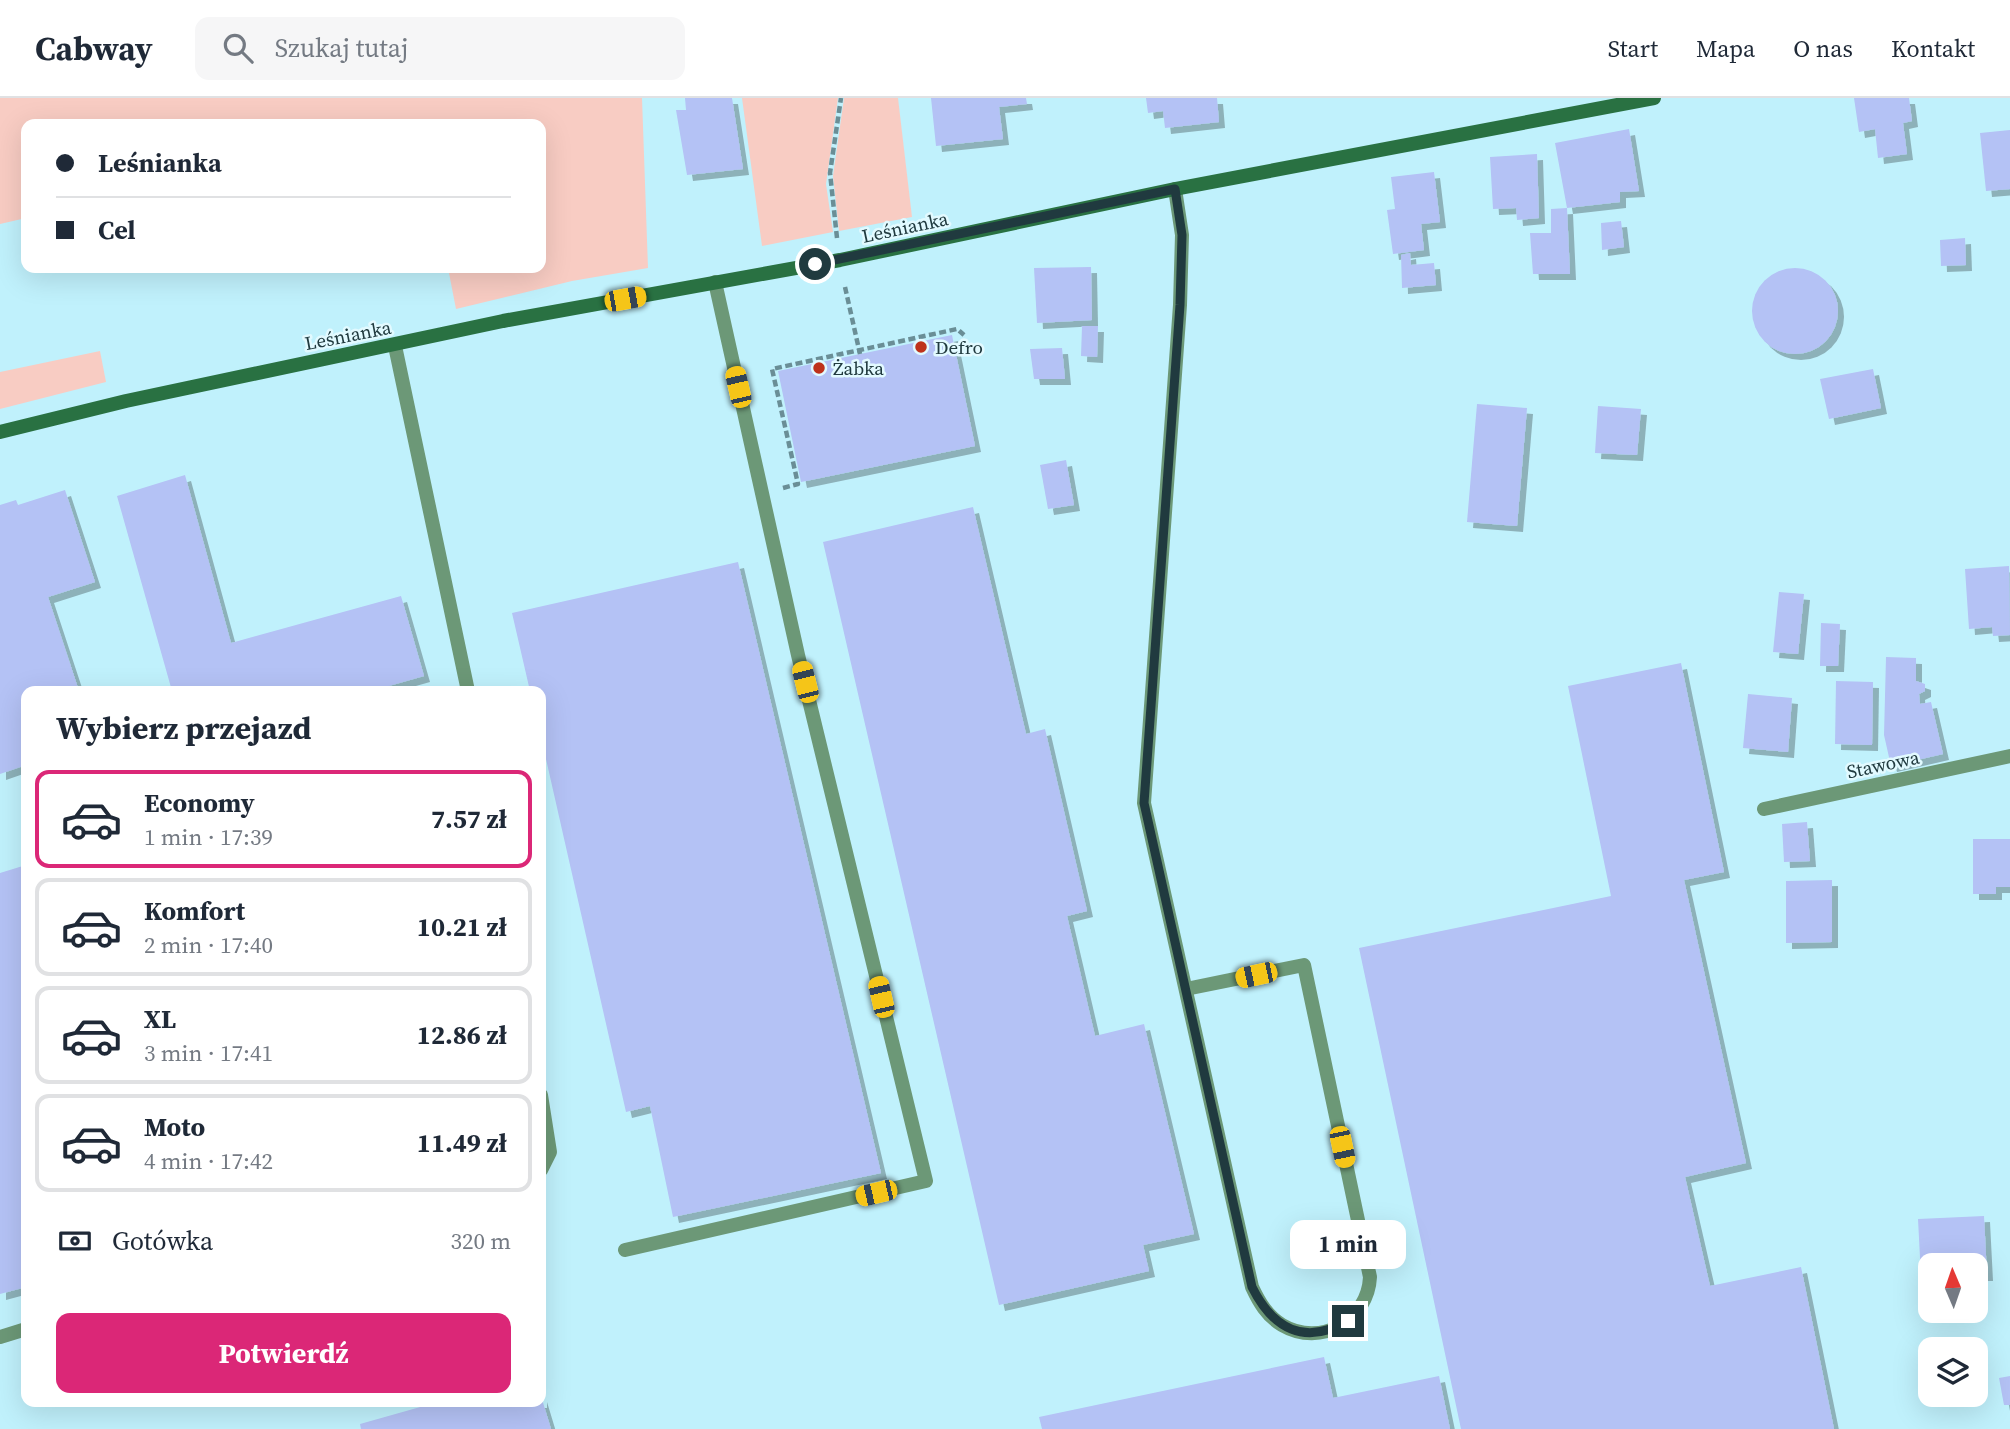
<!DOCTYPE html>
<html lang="pl">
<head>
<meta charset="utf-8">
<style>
	:root { --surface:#fff; --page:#f6f6f7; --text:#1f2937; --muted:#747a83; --line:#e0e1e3; --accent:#db2777 }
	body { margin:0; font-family:"Source Serif 4",serif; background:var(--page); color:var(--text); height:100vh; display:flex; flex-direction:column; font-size:26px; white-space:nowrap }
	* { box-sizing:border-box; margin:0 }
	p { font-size:23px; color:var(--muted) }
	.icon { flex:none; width:38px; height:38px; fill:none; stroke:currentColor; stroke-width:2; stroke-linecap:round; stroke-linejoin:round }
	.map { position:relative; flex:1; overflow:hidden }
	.details { position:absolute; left:21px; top:588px; width:525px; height:721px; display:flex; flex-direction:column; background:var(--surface); border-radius:14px; box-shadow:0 7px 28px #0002 }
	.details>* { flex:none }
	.top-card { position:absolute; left:21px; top:21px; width:525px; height:154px; border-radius:14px; box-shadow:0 7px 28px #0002; display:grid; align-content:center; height:154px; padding:0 35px; background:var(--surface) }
	.needle { width:46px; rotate:358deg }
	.tools { position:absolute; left:1918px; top:1155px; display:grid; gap:14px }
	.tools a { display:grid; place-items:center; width:70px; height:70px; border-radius:14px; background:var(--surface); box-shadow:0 7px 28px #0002; font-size:35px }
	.end { position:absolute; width:32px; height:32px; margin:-16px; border:9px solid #203a3f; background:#fff; box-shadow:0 0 0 4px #fff }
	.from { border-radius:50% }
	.bubble { position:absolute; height:49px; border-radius:14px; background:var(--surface); box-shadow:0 7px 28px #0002; font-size:23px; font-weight:700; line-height:49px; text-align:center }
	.car { position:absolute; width:21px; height:42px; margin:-21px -10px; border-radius:9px; box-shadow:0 0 5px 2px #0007; background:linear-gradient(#f5c518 24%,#345 0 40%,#f5c518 0 76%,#345 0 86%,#f5c518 0) }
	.top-card b { display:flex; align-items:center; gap:24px; height:66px; font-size:26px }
	.top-card b+b { border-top:2px solid var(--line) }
	.top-card i { width:18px; height:18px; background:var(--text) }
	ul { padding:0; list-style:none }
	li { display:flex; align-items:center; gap:21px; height:98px; margin:0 14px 10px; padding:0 21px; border:4px solid var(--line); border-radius:14px }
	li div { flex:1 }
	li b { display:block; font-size:26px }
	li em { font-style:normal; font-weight:700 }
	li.active { border-color:var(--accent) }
	li>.icon { width:63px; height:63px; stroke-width:1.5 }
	h2 { padding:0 35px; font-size:32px; line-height:84px }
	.pay { display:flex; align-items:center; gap:18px; height:77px; padding:0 35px; font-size:26px }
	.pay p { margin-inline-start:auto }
	.cta { display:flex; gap:14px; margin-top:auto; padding:14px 35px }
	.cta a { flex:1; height:80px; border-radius:14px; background:var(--accent); color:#fff; font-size:28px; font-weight:700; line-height:80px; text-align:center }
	header { display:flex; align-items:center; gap:42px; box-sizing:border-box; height:98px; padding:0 35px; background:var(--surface); border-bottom:2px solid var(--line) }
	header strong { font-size:33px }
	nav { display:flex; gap:38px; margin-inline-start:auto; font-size:24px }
	.search { width:490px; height:63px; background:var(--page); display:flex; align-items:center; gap:18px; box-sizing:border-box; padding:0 24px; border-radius:14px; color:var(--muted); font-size:26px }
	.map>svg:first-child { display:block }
	.green { fill:#f8ccc3 }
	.building { fill:#b4c2f5; filter:url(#shadow) }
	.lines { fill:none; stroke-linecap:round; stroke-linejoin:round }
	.path { stroke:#6a8e96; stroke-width:4.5; stroke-dasharray:7 3.5; stroke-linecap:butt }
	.lane { stroke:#6c9877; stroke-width:14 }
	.street { stroke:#6c9877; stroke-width:14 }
	.secondary { stroke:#297142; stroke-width:14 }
	.route { stroke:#203a3f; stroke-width:9 }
	.poi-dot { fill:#be321b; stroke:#e2faff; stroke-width:2.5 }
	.labels { text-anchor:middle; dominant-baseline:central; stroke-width:5; stroke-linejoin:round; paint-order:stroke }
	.street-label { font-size:19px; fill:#203a3f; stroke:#e2faff }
	.poi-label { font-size:19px; fill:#203a3f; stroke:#e2faff; text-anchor:start }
</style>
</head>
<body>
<header>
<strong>Cabway</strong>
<div class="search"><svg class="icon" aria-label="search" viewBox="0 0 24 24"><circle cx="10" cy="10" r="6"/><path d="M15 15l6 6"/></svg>Szukaj tutaj</div>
<nav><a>Start</a><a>Mapa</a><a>O nas</a><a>Kontakt</a></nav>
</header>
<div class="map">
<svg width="2010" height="1331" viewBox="0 0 2010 1331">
	<defs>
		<filter id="shadow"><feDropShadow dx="6" dy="6" stdDeviation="0" flood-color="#0004"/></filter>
	</defs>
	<rect width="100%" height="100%" fill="#c0f1fc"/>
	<g class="green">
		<polygon points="0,0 642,0 648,170 572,183 456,211 448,170 541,170 541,26 26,26 26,120 0,126"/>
		<polygon points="742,0 838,0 826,86 833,134 762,148"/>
		<polygon points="844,0 898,0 912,119 839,133 833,78"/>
		<polygon points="100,253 106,284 0,311 0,274"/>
	</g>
	<g class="building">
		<polygon points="685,0 732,0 743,71 687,77 676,12 686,12"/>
		<polygon points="931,0 1026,0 1027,6 999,9 1003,41 936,48"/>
		<polygon points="1146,0 1217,0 1219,24 1165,30 1163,13 1148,15"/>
		<polygon points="1854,0 1909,0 1912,23 1903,25 1907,56 1878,60 1875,31 1859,34"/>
		<polygon points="1629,31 1639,93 1620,94 1620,104 1567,110 1570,176 1533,176 1530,135 1551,135 1551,111 1567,110 1555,45"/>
		<polygon points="2010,32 2010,91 1986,93 1980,35"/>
		<polygon points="1537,56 1539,120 1517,122 1516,110 1493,111 1490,59"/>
		<polygon points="1434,74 1440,124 1421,126 1424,152 1393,156 1387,112 1395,111 1391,79"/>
		<polygon points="1621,123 1624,149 1602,152 1601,125"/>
		<polygon points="1965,140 1966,167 1941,168 1940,142"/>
		<polygon points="1410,155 1411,167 1434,165 1436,187 1402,190 1401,157"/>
		<polygon points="1091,169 1092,222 1037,225 1034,170"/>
		<circle cx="1795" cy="213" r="43"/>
		<polygon points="1082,228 1098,228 1097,259 1081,258"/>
		<polygon points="952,237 975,348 801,384 778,273"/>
		<polygon points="1062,250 1065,281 1034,281 1030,251"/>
		<polygon points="1873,271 1881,310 1829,321 1820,281"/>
		<polygon points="1477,306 1527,310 1517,428 1467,424"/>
		<polygon points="1598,308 1641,311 1637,357 1595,355"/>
		<polygon points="1066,362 1074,407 1048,411 1040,367"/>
		<polygon points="185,377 231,545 401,498 424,578 371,593 172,593 117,398"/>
		<polygon points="65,392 95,484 48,499 79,593 26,593 26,667 0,676 0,407 16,402 18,407"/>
		<polygon points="973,409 1026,636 1045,631 1087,813 1067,818 1095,938 1144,926 1194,1136 1143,1147 1149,1173 999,1207 823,444"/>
		<polygon points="738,464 881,1075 673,1119 650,1008 626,1014 541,639 541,593 530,593 512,515"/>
		<polygon points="2009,468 2010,537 1993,538 1992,529 1969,531 1965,471"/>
		<polygon points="1779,494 1804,496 1798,556 1773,554"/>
		<polygon points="1821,525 1840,526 1838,568 1820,568"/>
		<polygon points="1886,559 1916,560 1916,583 1925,586 1925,593 1919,596 1920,606 1931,604 1943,656 1891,668 1884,637"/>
		<polygon points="1681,565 1724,774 1684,782 1746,1065 1685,1079 1710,1188 1801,1169 1834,1331 1461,1331 1359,850 1611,798 1568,588"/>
		<polygon points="1836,583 1873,584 1872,647 1835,646"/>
		<polygon points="1748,596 1792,600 1788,654 1743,650"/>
		<polygon points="1807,724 1810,763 1784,764 1782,726"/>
		<polygon points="1973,741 2010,741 2010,789 1996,789 1996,796 1973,796"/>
		<polygon points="26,767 26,1189 0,1196 0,775"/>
		<polygon points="1832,782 1832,844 1786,845 1786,783"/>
		<polygon points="1984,1118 1987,1177 1976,1177 1976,1167 1930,1167 1930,1179 1921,1179 1918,1121"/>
		<polygon points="1324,1259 1333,1300 1439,1278 1450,1331 1042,1331 1039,1319"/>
		<polygon points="2010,1278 2010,1307 2004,1307 1999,1280"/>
		<polygon points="541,1298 551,1331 361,1331 360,1326 438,1304 541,1304"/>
	</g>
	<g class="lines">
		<g class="path">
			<polyline points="837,140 830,75 841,0"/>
			<polyline points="845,189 860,256"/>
			<polyline points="783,390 798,386 772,271 957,231 964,237"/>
		</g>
		<g class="lane">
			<path d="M 1175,91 L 1182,137 L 1180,207 L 1144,705 L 1252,1189 C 1259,1204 1267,1218 1282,1227 C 1321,1250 1368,1222 1370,1179 L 1304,867 L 1186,891"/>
			<polyline points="395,248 468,593"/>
			<polyline points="541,997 550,1054 541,1072"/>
			<polyline points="625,1152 926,1083 798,557 715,184"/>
			<polyline points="0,1239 26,1231"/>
		</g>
		<polyline class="street" points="1764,711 2010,658"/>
		<polyline class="secondary" points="0,334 126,303 503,223 840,162 1175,91 1654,0"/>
	</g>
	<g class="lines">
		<path class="route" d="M 815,166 L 1175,91 L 1182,137 L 1180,207 L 1144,705 L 1252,1189 C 1273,1231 1304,1248 1348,1223"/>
	</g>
	<g class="poi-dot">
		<circle cx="921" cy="249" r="7"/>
		<circle cx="819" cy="270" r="7"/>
	</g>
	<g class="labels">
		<g class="street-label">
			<text transform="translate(905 129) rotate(-12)">Leśnianka</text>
			<text transform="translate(348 237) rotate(-11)">Leśnianka</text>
			<text transform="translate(1883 666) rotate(-12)">Stawowa</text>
		</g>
		<g class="poi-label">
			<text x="935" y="249">Defro</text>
			<text x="833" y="270">Żabka</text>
		</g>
	</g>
</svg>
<div class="tools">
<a><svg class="needle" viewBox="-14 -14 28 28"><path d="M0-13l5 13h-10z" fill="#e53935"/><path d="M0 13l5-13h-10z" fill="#747a83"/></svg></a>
<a><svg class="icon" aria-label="layers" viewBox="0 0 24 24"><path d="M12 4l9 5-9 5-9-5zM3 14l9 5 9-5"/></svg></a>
</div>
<i class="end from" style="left:815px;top:166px"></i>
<i class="end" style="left:1348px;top:1223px"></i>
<div class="bubble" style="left:1290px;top:1122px;width:116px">1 min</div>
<i class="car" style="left:625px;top:201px;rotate:80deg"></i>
<i class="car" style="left:738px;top:289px;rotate:347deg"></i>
<i class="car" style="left:805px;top:584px;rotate:346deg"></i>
<i class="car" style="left:1256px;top:877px;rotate:258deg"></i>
<i class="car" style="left:881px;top:899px;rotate:347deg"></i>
<i class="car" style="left:1342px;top:1049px;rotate:168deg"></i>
<i class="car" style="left:876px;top:1095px;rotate:257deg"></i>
<div class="top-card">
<b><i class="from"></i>Leśnianka</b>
<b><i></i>Cel</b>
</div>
<section class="details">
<h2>Wybierz przejazd</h2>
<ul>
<li class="active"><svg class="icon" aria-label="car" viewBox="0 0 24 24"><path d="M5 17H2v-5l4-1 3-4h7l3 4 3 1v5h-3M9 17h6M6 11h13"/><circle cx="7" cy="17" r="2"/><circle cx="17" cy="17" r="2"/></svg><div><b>Economy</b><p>1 min · 17:39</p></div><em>7.57 zł</em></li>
<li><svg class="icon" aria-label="car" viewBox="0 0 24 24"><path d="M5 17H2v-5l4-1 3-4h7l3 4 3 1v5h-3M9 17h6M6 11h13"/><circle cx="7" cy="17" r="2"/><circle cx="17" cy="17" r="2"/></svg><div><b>Komfort</b><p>2 min · 17:40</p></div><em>10.21 zł</em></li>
<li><svg class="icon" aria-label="car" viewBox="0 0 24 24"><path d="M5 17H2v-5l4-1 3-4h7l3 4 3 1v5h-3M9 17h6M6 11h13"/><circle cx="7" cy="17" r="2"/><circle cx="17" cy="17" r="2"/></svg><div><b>XL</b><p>3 min · 17:41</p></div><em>12.86 zł</em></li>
<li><svg class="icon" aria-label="car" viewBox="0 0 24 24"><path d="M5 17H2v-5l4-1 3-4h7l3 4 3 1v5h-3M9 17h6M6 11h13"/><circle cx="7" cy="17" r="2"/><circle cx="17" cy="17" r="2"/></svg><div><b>Moto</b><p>4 min · 17:42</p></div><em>11.49 zł</em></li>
</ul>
<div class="pay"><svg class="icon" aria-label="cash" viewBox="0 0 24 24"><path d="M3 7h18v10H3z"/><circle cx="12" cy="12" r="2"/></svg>Gotówka<p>320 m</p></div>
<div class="cta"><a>Potwierdź</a></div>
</section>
</div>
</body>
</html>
